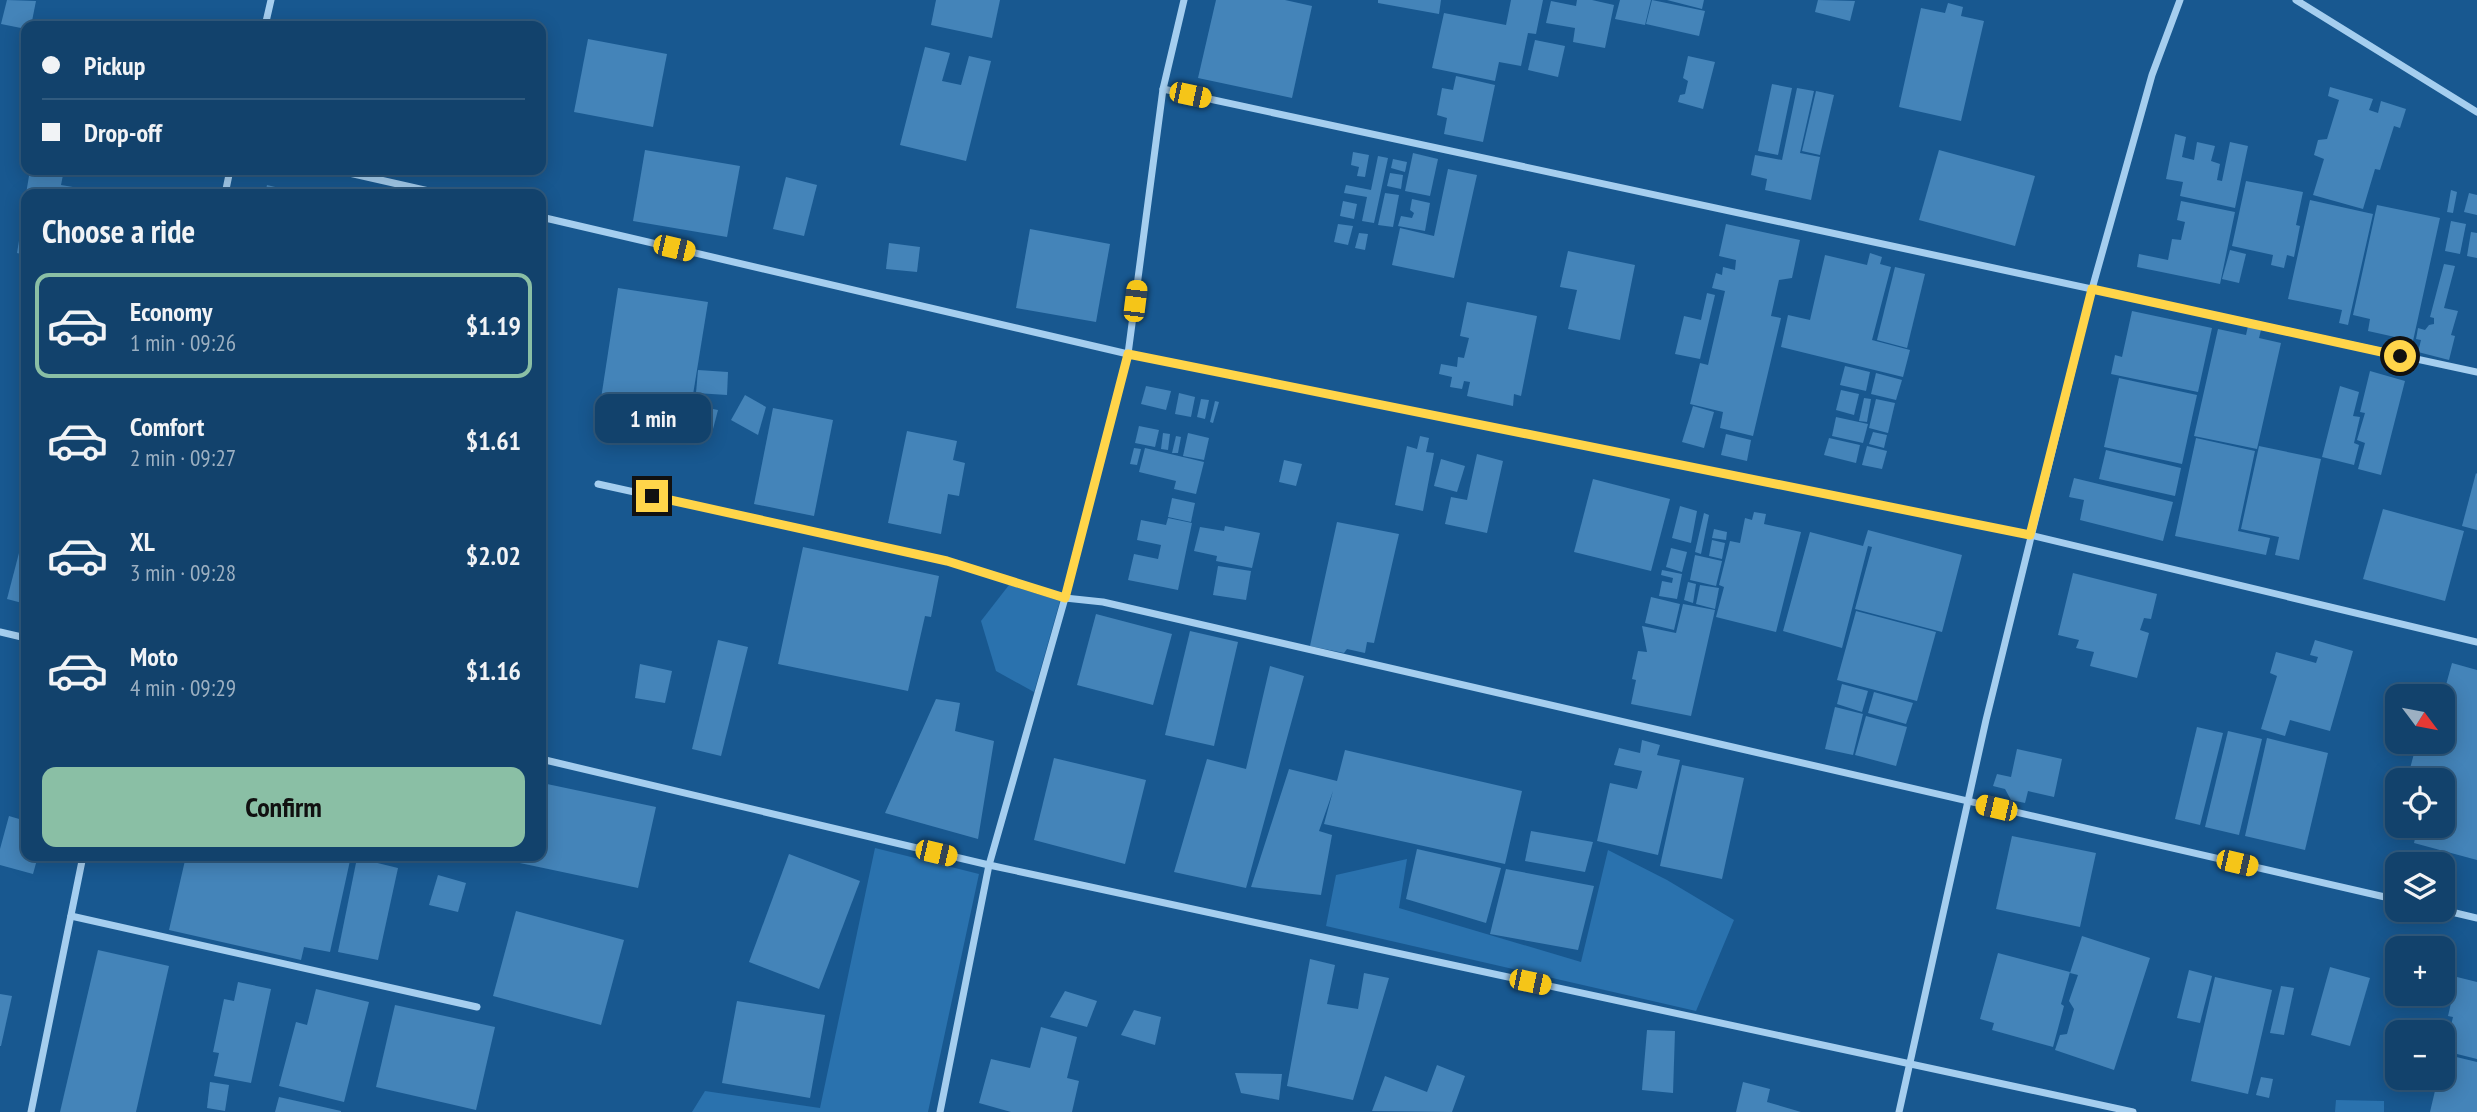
<!DOCTYPE html>
<html lang="en">
<head>
<meta charset="utf-8">
<style>
	:root { --surface:#12426c; --page:#1b4972; --text:#f1f3f6; --muted:#9cb0c2; --line:#315b7f; --accent:#8abfa5 }
	body { margin:0; font-family:"PT Sans Narrow",sans-serif; background:var(--page); color:var(--text); height:100vh; display:flex; flex-direction:column; font-size:26px; white-space:nowrap }
	* { box-sizing:border-box; margin:0 }
	p { font-size:23px; color:var(--muted) }
	.icon { flex:none; width:38px; height:38px; fill:none; stroke:currentColor; stroke-width:2; stroke-linecap:round; stroke-linejoin:round }
	.map { position:relative; flex:1; overflow:hidden }
	.panel { position:absolute; left:21px; top:189px; width:525px; height:672px; display:flex; flex-direction:column; background:var(--surface); border-radius:14px; box-shadow:0 4px 18px #0003,0 0 0 2px var(--line) }
	.panel>* { flex:none }
	.banner { position:absolute; left:21px; top:21px; width:525px; height:154px; border-radius:14px; box-shadow:0 4px 18px #0003,0 0 0 2px var(--line); display:grid; align-content:center; height:154px; padding:0 21px; background:var(--surface) }
	.needle { width:46px; rotate:122deg }
	.fabs { position:absolute; left:2385px; top:684px; display:grid; gap:14px }
	.fabs a { display:grid; place-items:center; width:70px; height:70px; border-radius:14px; background:var(--surface); box-shadow:0 4px 18px #0003,0 0 0 2px var(--line); font-size:35px }
	.end { position:absolute; width:32px; height:32px; margin:-16px; border:9px solid #ffd54a; background:#111; box-shadow:0 0 0 4px #111 }
	.from { border-radius:50% }
	.bubble { position:absolute; height:49px; border-radius:14px; background:var(--surface); box-shadow:0 4px 18px #0003,0 0 0 2px var(--line); font-size:23px; font-weight:700; line-height:49px; text-align:center }
	.car { position:absolute; width:21px; height:42px; margin:-21px -10px; border-radius:9px; box-shadow:0 0 5px 2px #0007; background:linear-gradient(#f5c518 24%,#345 0 40%,#f5c518 0 76%,#345 0 86%,#f5c518 0) }
	.banner b { display:flex; align-items:center; gap:24px; height:66px; font-size:26px }
	.banner b+b { border-top:2px solid var(--line) }
	.banner i { width:18px; height:18px; background:var(--text) }
	ul { padding:0; list-style:none }
	li { display:flex; align-items:center; gap:21px; height:105px; margin:0 14px 10px; padding:0 7px; border:4px solid transparent; border-radius:14px }
	li div { flex:1 }
	li b { display:block; font-size:26px }
	li em { font-style:normal; font-weight:700 }
	li.on { border-color:var(--accent) }
	li>.icon { width:63px; height:63px; stroke-width:1.5 }
	h2 { padding:0 21px; font-size:32px; line-height:84px }
	.cta { display:flex; gap:14px; margin-top:auto; padding:14px 21px }
	.cta a { flex:1; height:80px; border-radius:14px; background:var(--accent); color:#111; font-size:28px; font-weight:700; line-height:80px; text-align:center }
	.map>svg:first-child { display:block }
	.green { fill:#2a72ae }
	.building { fill:#4484b9 }
	.lines { fill:none; stroke-linecap:round; stroke-linejoin:round }
	.minor { stroke:#a5ceef; stroke-width:7 }
	.route { stroke:#ffd54a; stroke-width:9 }
</style>
</head>
<body>
<div class="map">
<svg width="2477" height="1112" viewBox="0 0 2477 1112">
	<rect width="100%" height="100%" fill="#185890"/>
	<g class="green">
		<polygon points="1009,585 1060,601 1034,692 996,671 981,621"/>
		<polygon points="875,848 979,874 928,1112 692,1112 705,1091 820,1108"/>
		<polygon points="1608,850 1667,880 1734,920 1696,1011 1326,926 1336,875 1407,859 1399,908 1581,962"/>
		<polygon points="2336,1100 2384,1101 2384,1112 2335,1112"/>
	</g>
	<g class="building">
		<polygon points="7,0 36,1 31,26 26,26 26,29 1,24"/>
		<polygon points="936,0 1000,0 992,38 931,25"/>
		<polygon points="1216,0 1285,0 1312,6 1292,98 1198,78"/>
		<polygon points="1378,0 1441,0 1439,14 1378,3"/>
		<polygon points="1511,0 1543,0 1536,34 1528,33 1521,66 1499,62 1495,81 1432,68 1444,13 1506,25"/>
		<polygon points="1577,0 1592,0 1614,5 1605,48 1573,42 1575,28 1546,23 1551,1 1576,6"/>
		<polygon points="1620,0 1651,0 1645,25 1615,19"/>
		<polygon points="1652,0 1705,11 1699,36 1646,24"/>
		<polygon points="1667,0 1704,0 1702,9"/>
		<polygon points="1818,0 1855,1 1850,21 1815,12"/>
		<polygon points="1948,3 1963,7 1961,16 1984,21 1961,121 1899,107 1921,8 1945,13"/>
		<polygon points="588,39 667,54 653,127 574,112"/>
		<polygon points="1535,40 1565,46 1558,77 1528,70"/>
		<polygon points="925,47 950,53 942,81 961,85 969,56 991,61 966,161 900,145"/>
		<polygon points="1688,56 1715,62 1703,109 1678,102 1680,95 1685,94 1688,81 1683,78"/>
		<polygon points="1456,76 1495,85 1483,142 1444,134 1447,118 1437,115 1442,88 1453,90"/>
		<polygon points="1772,84 1792,88 1778,155 1758,151"/>
		<polygon points="2330,87 2373,99 2369,110 2378,113 2381,101 2406,109 2400,128 2394,126 2380,170 2375,169 2363,209 2313,195 2324,159 2314,155 2318,140 2327,139 2339,100 2328,96"/>
		<polygon points="1797,88 1814,91 1800,153 1820,157 1811,200 1765,190 1767,179 1751,175 1755,155 1782,160"/>
		<polygon points="1816,91 1834,95 1820,155 1802,151"/>
		<polygon points="2175,134 2186,137 2182,157 2194,160 2197,142 2215,146 2211,161 2220,164 2217,180 2222,181 2230,142 2248,146 2235,208 2180,196 2183,182 2166,179"/>
		<polygon points="645,150 740,166 727,237 633,221"/>
		<polygon points="1939,150 2035,176 2015,246 1919,220"/>
		<polygon points="1353,152 1369,155 1365,177 1357,176 1359,167 1351,165"/>
		<polygon points="1413,153 1438,159 1430,196 1405,191"/>
		<polygon points="1378,156 1388,158 1374,223 1362,221 1367,197 1344,193 1346,185 1371,190"/>
		<polygon points="1393,159 1407,162 1405,172 1391,168"/>
		<polygon points="1448,169 1477,175 1454,278 1392,265 1400,228 1434,236"/>
		<polygon points="30,170 64,170 61,185 97,191 97,194 26,194"/>
		<polygon points="1390,173 1403,175 1401,189 1387,186"/>
		<polygon points="786,177 817,185 804,236 773,229"/>
		<polygon points="2246,181 2303,192 2296,225 2300,226 2294,257 2287,255 2284,268 2271,265 2273,255 2232,246"/>
		<polygon points="267,185 300,193 300,194 265,194"/>
		<polygon points="2451,190 2457,192 2453,213 2447,212"/>
		<polygon points="1385,193 1399,195 1393,227 1378,225"/>
		<polygon points="2469,193 2477,195 2477,215 2464,212"/>
		<polygon points="1412,199 1430,203 1425,231 1398,226 1401,216 1412,218 1414,213 1410,210"/>
		<polygon points="2310,200 2373,214 2348,325 2339,323 2342,310 2288,299"/>
		<polygon points="1343,201 1357,204 1354,219 1340,216"/>
		<polygon points="2181,201 2235,212 2220,284 2137,267 2139,254 2168,260 2172,239 2181,240 2185,222 2177,220"/>
		<polygon points="25,204 26,204 26,255 17,253"/>
		<polygon points="2377,205 2440,218 2413,341 2368,331 2370,319 2353,315"/>
		<polygon points="2451,221 2466,224 2460,254 2445,251"/>
		<polygon points="1338,224 1353,226 1348,245 1334,242"/>
		<polygon points="1726,224 1800,240 1792,278 1779,280 1771,316 1781,318 1753,436 1720,428 1723,412 1690,404 1700,363 1708,365 1725,291 1712,288 1716,273 1722,275 1723,267 1735,270 1736,260 1719,256"/>
		<polygon points="1030,229 1110,244 1096,322 1016,308"/>
		<polygon points="2471,232 2477,233 2477,258 2467,256"/>
		<polygon points="1359,233 1368,234 1365,250 1355,248"/>
		<polygon points="889,243 920,247 917,272 886,269"/>
		<polygon points="2230,250 2246,254 2239,283 2222,279"/>
		<polygon points="1568,251 1635,265 1620,340 1568,329 1577,290 1560,287"/>
		<polygon points="1870,253 1882,257 1880,264 1891,267 1872,340 1910,350 1903,377 1781,347 1788,315 1810,320 1825,255 1867,265"/>
		<polygon points="2444,264 2455,266 2444,308 2458,311 2451,335 2455,336 2449,360 2418,352 2421,340 2416,339 2418,328 2425,330 2429,325 2434,324 2434,318 2430,317"/>
		<polygon points="1895,267 1925,274 1907,348 1877,340"/>
		<polygon points="618,288 708,302 685,444 596,431"/>
		<polygon points="1707,293 1715,295 1700,359 1675,354 1684,316 1701,320"/>
		<polygon points="1467,302 1537,316 1521,396 1514,394 1513,406 1467,396 1470,382 1464,381 1462,389 1450,387 1452,377 1439,374 1441,364 1457,367 1458,357 1464,358 1469,338 1460,336"/>
		<polygon points="2132,311 2212,328 2198,392 2111,374 2115,355 2122,357"/>
		<polygon points="2248,326 2261,330 2259,338 2281,343 2257,449 2194,436 2218,329 2246,335"/>
		<polygon points="1845,366 1870,372 1866,391 1840,385"/>
		<polygon points="698,370 728,372 727,395 696,393"/>
		<polygon points="2370,371 2405,381 2381,475 2358,469 2365,443 2357,440 2365,413 2360,412"/>
		<polygon points="1876,373 1902,380 1896,400 1871,394"/>
		<polygon points="2119,378 2197,395 2182,464 2104,447"/>
		<polygon points="1146,386 1171,391 1166,410 1141,404"/>
		<polygon points="2340,386 2359,392 2353,416 2360,417 2354,443 2359,445 2354,465 2322,457"/>
		<polygon points="1841,390 1859,394 1854,415 1836,410"/>
		<polygon points="1179,393 1195,397 1191,417 1175,414"/>
		<polygon points="745,395 766,407 758,435 731,420"/>
		<polygon points="1864,398 1871,399 1867,422 1859,421"/>
		<polygon points="1201,399 1209,400 1205,419 1197,417"/>
		<polygon points="1876,399 1895,403 1888,433 1869,428"/>
		<polygon points="1215,401 1219,402 1213,423 1210,422"/>
		<polygon points="693,405 718,410 713,429 689,424"/>
		<polygon points="1693,406 1714,412 1704,448 1682,442"/>
		<polygon points="773,408 833,420 814,516 754,504"/>
		<polygon points="1836,417 1868,424 1863,443 1832,436"/>
		<polygon points="1139,426 1159,430 1155,447 1135,443"/>
		<polygon points="907,431 957,441 953,460 965,463 959,496 948,494 941,534 888,523"/>
		<polygon points="1873,432 1887,435 1884,448 1869,444"/>
		<polygon points="1163,433 1170,434 1168,450 1161,449"/>
		<polygon points="1188,433 1209,438 1204,460 1183,456"/>
		<polygon points="1726,434 1751,440 1747,461 1721,455"/>
		<polygon points="1176,436 1181,437 1178,453 1172,453"/>
		<polygon points="1420,436 1429,438 1426,452 1434,453 1423,511 1395,505 1407,446 1417,449"/>
		<polygon points="1829,438 1860,445 1856,463 1824,455"/>
		<polygon points="2196,438 2255,451 2238,531 2270,538 2266,555 2175,536"/>
		<polygon points="1867,446 1887,451 1882,469 1862,465"/>
		<polygon points="2259,446 2321,459 2299,560 2275,555 2279,537 2241,529"/>
		<polygon points="1134,448 1141,449 1137,465 1130,464"/>
		<polygon points="1145,448 1204,462 1196,494 1174,489 1176,481 1139,472"/>
		<polygon points="2106,450 2181,468 2175,496 2099,479"/>
		<polygon points="1477,454 1503,461 1487,533 1445,524 1451,497 1467,500"/>
		<polygon points="1441,459 1465,466 1457,492 1434,486"/>
		<polygon points="1284,460 1302,464 1296,486 1279,482"/>
		<polygon points="2476,473 2477,474 2477,530 2462,526"/>
		<polygon points="2074,478 2173,502 2163,541 2080,520 2084,500 2069,497"/>
		<polygon points="1593,479 1670,499 1651,571 1574,552"/>
		<polygon points="1172,498 1195,503 1191,522 1168,517"/>
		<polygon points="1680,506 1697,511 1691,543 1672,538"/>
		<polygon points="2383,509 2464,531 2445,601 2363,579"/>
		<polygon points="1754,512 1766,514 1764,524 1801,532 1776,632 1716,617 1724,587 1719,585 1730,541 1740,543 1745,518 1752,520"/>
		<polygon points="1704,513 1709,515 1701,554 1695,552"/>
		<polygon points="1168,518 1192,523 1178,590 1128,580 1134,554 1158,559 1161,545 1137,540 1141,520 1166,525"/>
		<polygon points="1337,522 1399,534 1374,643 1367,642 1365,653 1347,649 1344,653 1310,646"/>
		<polygon points="1225,526 1260,533 1252,568 1216,561 1217,556 1194,551 1200,527 1224,531"/>
		<polygon points="1714,529 1727,532 1726,540 1712,538"/>
		<polygon points="25,530 26,530 26,604 7,599"/>
		<polygon points="1868,530 1962,555 1942,632 1855,609 1872,547 1868,546 1842,648 1783,631 1810,532 1863,546"/>
		<polygon points="1712,540 1725,543 1722,559 1709,556"/>
		<polygon points="803,547 939,576 931,617 925,616 908,691 778,664"/>
		<polygon points="1671,548 1687,552 1682,572 1666,567"/>
		<polygon points="1695,555 1722,561 1716,586 1690,580"/>
		<polygon points="1218,566 1251,571 1246,600 1213,595"/>
		<polygon points="1662,570 1682,574 1677,599 1659,596 1662,581 1672,583 1673,578 1661,575"/>
		<polygon points="2073,573 2157,594 2151,619 2144,618 2140,630 2149,633 2137,678 2090,666 2094,652 2076,648 2079,640 2058,635"/>
		<polygon points="1688,582 1696,584 1693,603 1684,600"/>
		<polygon points="1700,585 1719,588 1715,609 1696,604"/>
		<polygon points="1651,597 1680,604 1674,630 1645,623"/>
		<polygon points="1683,604 1715,610 1691,716 1631,704 1636,680 1632,679 1638,651 1647,652 1642,626 1676,633"/>
		<polygon points="1856,611 1936,632 1917,701 1837,680"/>
		<polygon points="1096,614 1172,634 1153,705 1077,685"/>
		<polygon points="1190,631 1238,642 1214,746 1165,735"/>
		<polygon points="718,640 748,647 721,756 692,749"/>
		<polygon points="2315,640 2353,651 2330,731 2290,720 2285,736 2261,729 2277,676 2270,673 2276,652 2316,663 2318,657 2310,655"/>
		<polygon points="2452,663 2477,670 2477,860 2414,843 2418,826 2443,826 2443,780 2407,780 2417,742 2443,742 2443,696"/>
		<polygon points="640,664 672,671 665,703 635,698"/>
		<polygon points="1270,666 1304,676 1246,888 1174,872 1207,759 1246,769"/>
		<polygon points="1842,684 1868,691 1862,712 1837,704"/>
		<polygon points="1874,692 1913,703 1906,724 1868,713"/>
		<polygon points="936,699 960,703 955,731 994,741 978,839 885,813"/>
		<polygon points="1835,707 1863,714 1853,755 1825,749"/>
		<polygon points="1866,716 1907,727 1896,766 1855,755"/>
		<polygon points="2197,727 2223,733 2200,825 2175,819"/>
		<polygon points="2228,731 2262,739 2239,835 2205,827"/>
		<polygon points="2267,738 2328,753 2305,850 2245,836"/>
		<polygon points="1642,740 1660,745 1657,755 1680,760 1658,855 1597,841 1610,783 1637,789 1642,771 1614,765 1619,748 1640,753"/>
		<polygon points="2017,749 2062,759 2054,797 2028,791 2025,803 2011,800 2005,789 1993,786 1997,774 2011,777"/>
		<polygon points="1345,750 1522,791 1505,864 1324,824 1333,791 1319,831 1332,835 1321,895 1251,887 1289,769 1337,781"/>
		<polygon points="1054,758 1146,780 1125,864 1034,840"/>
		<polygon points="1682,765 1744,778 1722,879 1660,866"/>
		<polygon points="547,784 656,807 638,888 491,857 541,856 541,791 546,792"/>
		<polygon points="9,816 26,821 26,856 38,856 33,874 0,865 0,849"/>
		<polygon points="1531,831 1593,842 1585,872 1525,861"/>
		<polygon points="2012,836 2096,853 2080,927 1996,909"/>
		<polygon points="1417,849 1501,868 1486,923 1406,899"/>
		<polygon points="789,854 860,881 819,989 749,962"/>
		<polygon points="186,856 351,856 330,952 304,947 301,960 169,930"/>
		<polygon points="357,858 398,868 378,960 338,952"/>
		<polygon points="1506,869 1594,886 1578,950 1490,934"/>
		<polygon points="438,875 466,883 458,912 429,905"/>
		<polygon points="516,911 624,940 601,1025 493,996"/>
		<polygon points="2082,936 2150,958 2114,1070 2055,1050 2060,1035 2067,1034 2074,1009 2069,1001 2078,975 2070,973"/>
		<polygon points="98,950 169,966 136,1112 60,1112"/>
		<polygon points="1998,953 2070,972 2061,1004 2064,1006 2053,1047 1992,1030 1994,1023 1980,1019"/>
		<polygon points="1310,959 1335,965 1327,1004 1358,1009 1364,973 1389,978 1353,1100 1287,1086"/>
		<polygon points="2330,967 2370,978 2350,1046 2311,1035"/>
		<polygon points="2189,970 2212,976 2200,1023 2177,1018"/>
		<polygon points="2215,977 2272,990 2248,1094 2191,1081"/>
		<polygon points="2457,977 2477,982 2477,1059 2445,1051 2453,1017 2448,1016"/>
		<polygon points="238,982 271,989 251,1083 214,1076 219,1053 213,1052 224,999 234,1001"/>
		<polygon points="2281,986 2294,988 2284,1035 2270,1033"/>
		<polygon points="316,989 369,1002 344,1102 279,1086 296,1022 307,1025"/>
		<polygon points="1065,991 1097,1001 1087,1027 1050,1017"/>
		<polygon points="0,994 12,996 1,1046 0,1046"/>
		<polygon points="737,1001 825,1015 810,1098 722,1083"/>
		<polygon points="395,1005 495,1027 476,1110 376,1087"/>
		<polygon points="1134,1010 1161,1017 1155,1045 1121,1035"/>
		<polygon points="1041,1027 1077,1037 1067,1078 1079,1081 1072,1112 1011,1112 979,1103 991,1059 1030,1068"/>
		<polygon points="1647,1030 1675,1031 1673,1093 1642,1090"/>
		<polygon points="2444,1054 2477,1062 2477,1112 2430,1112 2438,1078 2443,1078"/>
		<polygon points="1437,1065 1465,1076 1452,1112 1372,1111 1385,1076 1427,1092"/>
		<polygon points="1235,1073 1282,1074 1279,1100 1241,1093"/>
		<polygon points="2261,1077 2273,1079 2269,1098 2256,1095"/>
		<polygon points="210,1082 229,1085 225,1111 207,1108"/>
		<polygon points="1743,1082 1770,1089 1767,1102 1801,1112 1736,1112"/>
		<polygon points="279,1097 341,1111 341,1112 275,1112"/>
	</g>
	<g class="lines">
		<g class="minor">
			<polyline points="2296,0 2477,112"/>
			<polyline points="265,26 271,0"/>
			<polyline points="1163,89 2477,372"/>
			<polyline points="336,170 442,194"/>
			<polyline points="225,194 230,170"/>
			<polyline points="541,217 1128,354 2030,535 2477,642"/>
			<polyline points="598,484 947,561 1065,598 1103,602 2398,900"/>
			<polyline points="0,632 26,638"/>
			<polyline points="541,759 989,865 2133,1112"/>
			<polyline points="2443,910 2477,918"/>
			<polyline points="71,916 477,1007"/>
			<polyline points="31,1112 83,856"/>
			<polyline points="940,1112 989,865 1065,598 1128,354 1163,89 1184,0"/>
			<polyline points="1899,1112 1986,720 2092,289 2152,75 2180,0"/>
		</g>
	</g>
	<g class="lines">
		<polyline class="route" points="652,496 947,561 1065,598 1128,354 2030,535 2092,289 2400,356"/>
	</g>
</svg>
<div class="fabs">
<a><svg class="needle" viewBox="-14 -14 28 28"><path d="M0-13l5 13h-10z" fill="#e53935"/><path d="M0 13l5-13h-10z" fill="#9cb0c2"/></svg></a>
<a><svg class="icon" aria-label="locate" viewBox="0 0 24 24"><circle cx="12" cy="12" r="6"/><path d="M12 2v4M12 18v4M2 12h4M18 12h4"/></svg></a>
<a><svg class="icon" aria-label="layers" viewBox="0 0 24 24"><path d="M12 4l9 5-9 5-9-5zM3 14l9 5 9-5"/></svg></a>
<a>+</a>
<a>−</a>
</div>
<i class="end from" style="left:2400px;top:356px"></i>
<i class="end" style="left:652px;top:496px"></i>
<div class="bubble" style="left:595px;top:394px;width:116px">1 min</div>
<i class="car" style="left:1190px;top:95px;rotate:102deg"></i>
<i class="car" style="left:674px;top:248px;rotate:103deg"></i>
<i class="car" style="left:1135px;top:301px;rotate:7deg"></i>
<i class="car" style="left:1996px;top:808px;rotate:283deg"></i>
<i class="car" style="left:936px;top:853px;rotate:103deg"></i>
<i class="car" style="left:2237px;top:863px;rotate:103deg"></i>
<i class="car" style="left:1530px;top:982px;rotate:102deg"></i>
<div class="banner">
<b><i class="from"></i>Pickup</b>
<b><i></i>Drop-off</b>
</div>
<section class="panel">
<h2>Choose a ride</h2>
<ul>
<li class="on"><svg class="icon" aria-label="car" viewBox="0 0 24 24"><path d="M5 17H2v-5l4-1 3-4h7l3 4 3 1v5h-3M9 17h6M6 11h13"/><circle cx="7" cy="17" r="2"/><circle cx="17" cy="17" r="2"/></svg><div><b>Economy</b><p>1 min · 09:26</p></div><em>$1.19</em></li>
<li><svg class="icon" aria-label="car" viewBox="0 0 24 24"><path d="M5 17H2v-5l4-1 3-4h7l3 4 3 1v5h-3M9 17h6M6 11h13"/><circle cx="7" cy="17" r="2"/><circle cx="17" cy="17" r="2"/></svg><div><b>Comfort</b><p>2 min · 09:27</p></div><em>$1.61</em></li>
<li><svg class="icon" aria-label="car" viewBox="0 0 24 24"><path d="M5 17H2v-5l4-1 3-4h7l3 4 3 1v5h-3M9 17h6M6 11h13"/><circle cx="7" cy="17" r="2"/><circle cx="17" cy="17" r="2"/></svg><div><b>XL</b><p>3 min · 09:28</p></div><em>$2.02</em></li>
<li><svg class="icon" aria-label="car" viewBox="0 0 24 24"><path d="M5 17H2v-5l4-1 3-4h7l3 4 3 1v5h-3M9 17h6M6 11h13"/><circle cx="7" cy="17" r="2"/><circle cx="17" cy="17" r="2"/></svg><div><b>Moto</b><p>4 min · 09:29</p></div><em>$1.16</em></li>
</ul>
<div class="cta"><a>Confirm</a></div>
</section>
</div>
</body>
</html>
